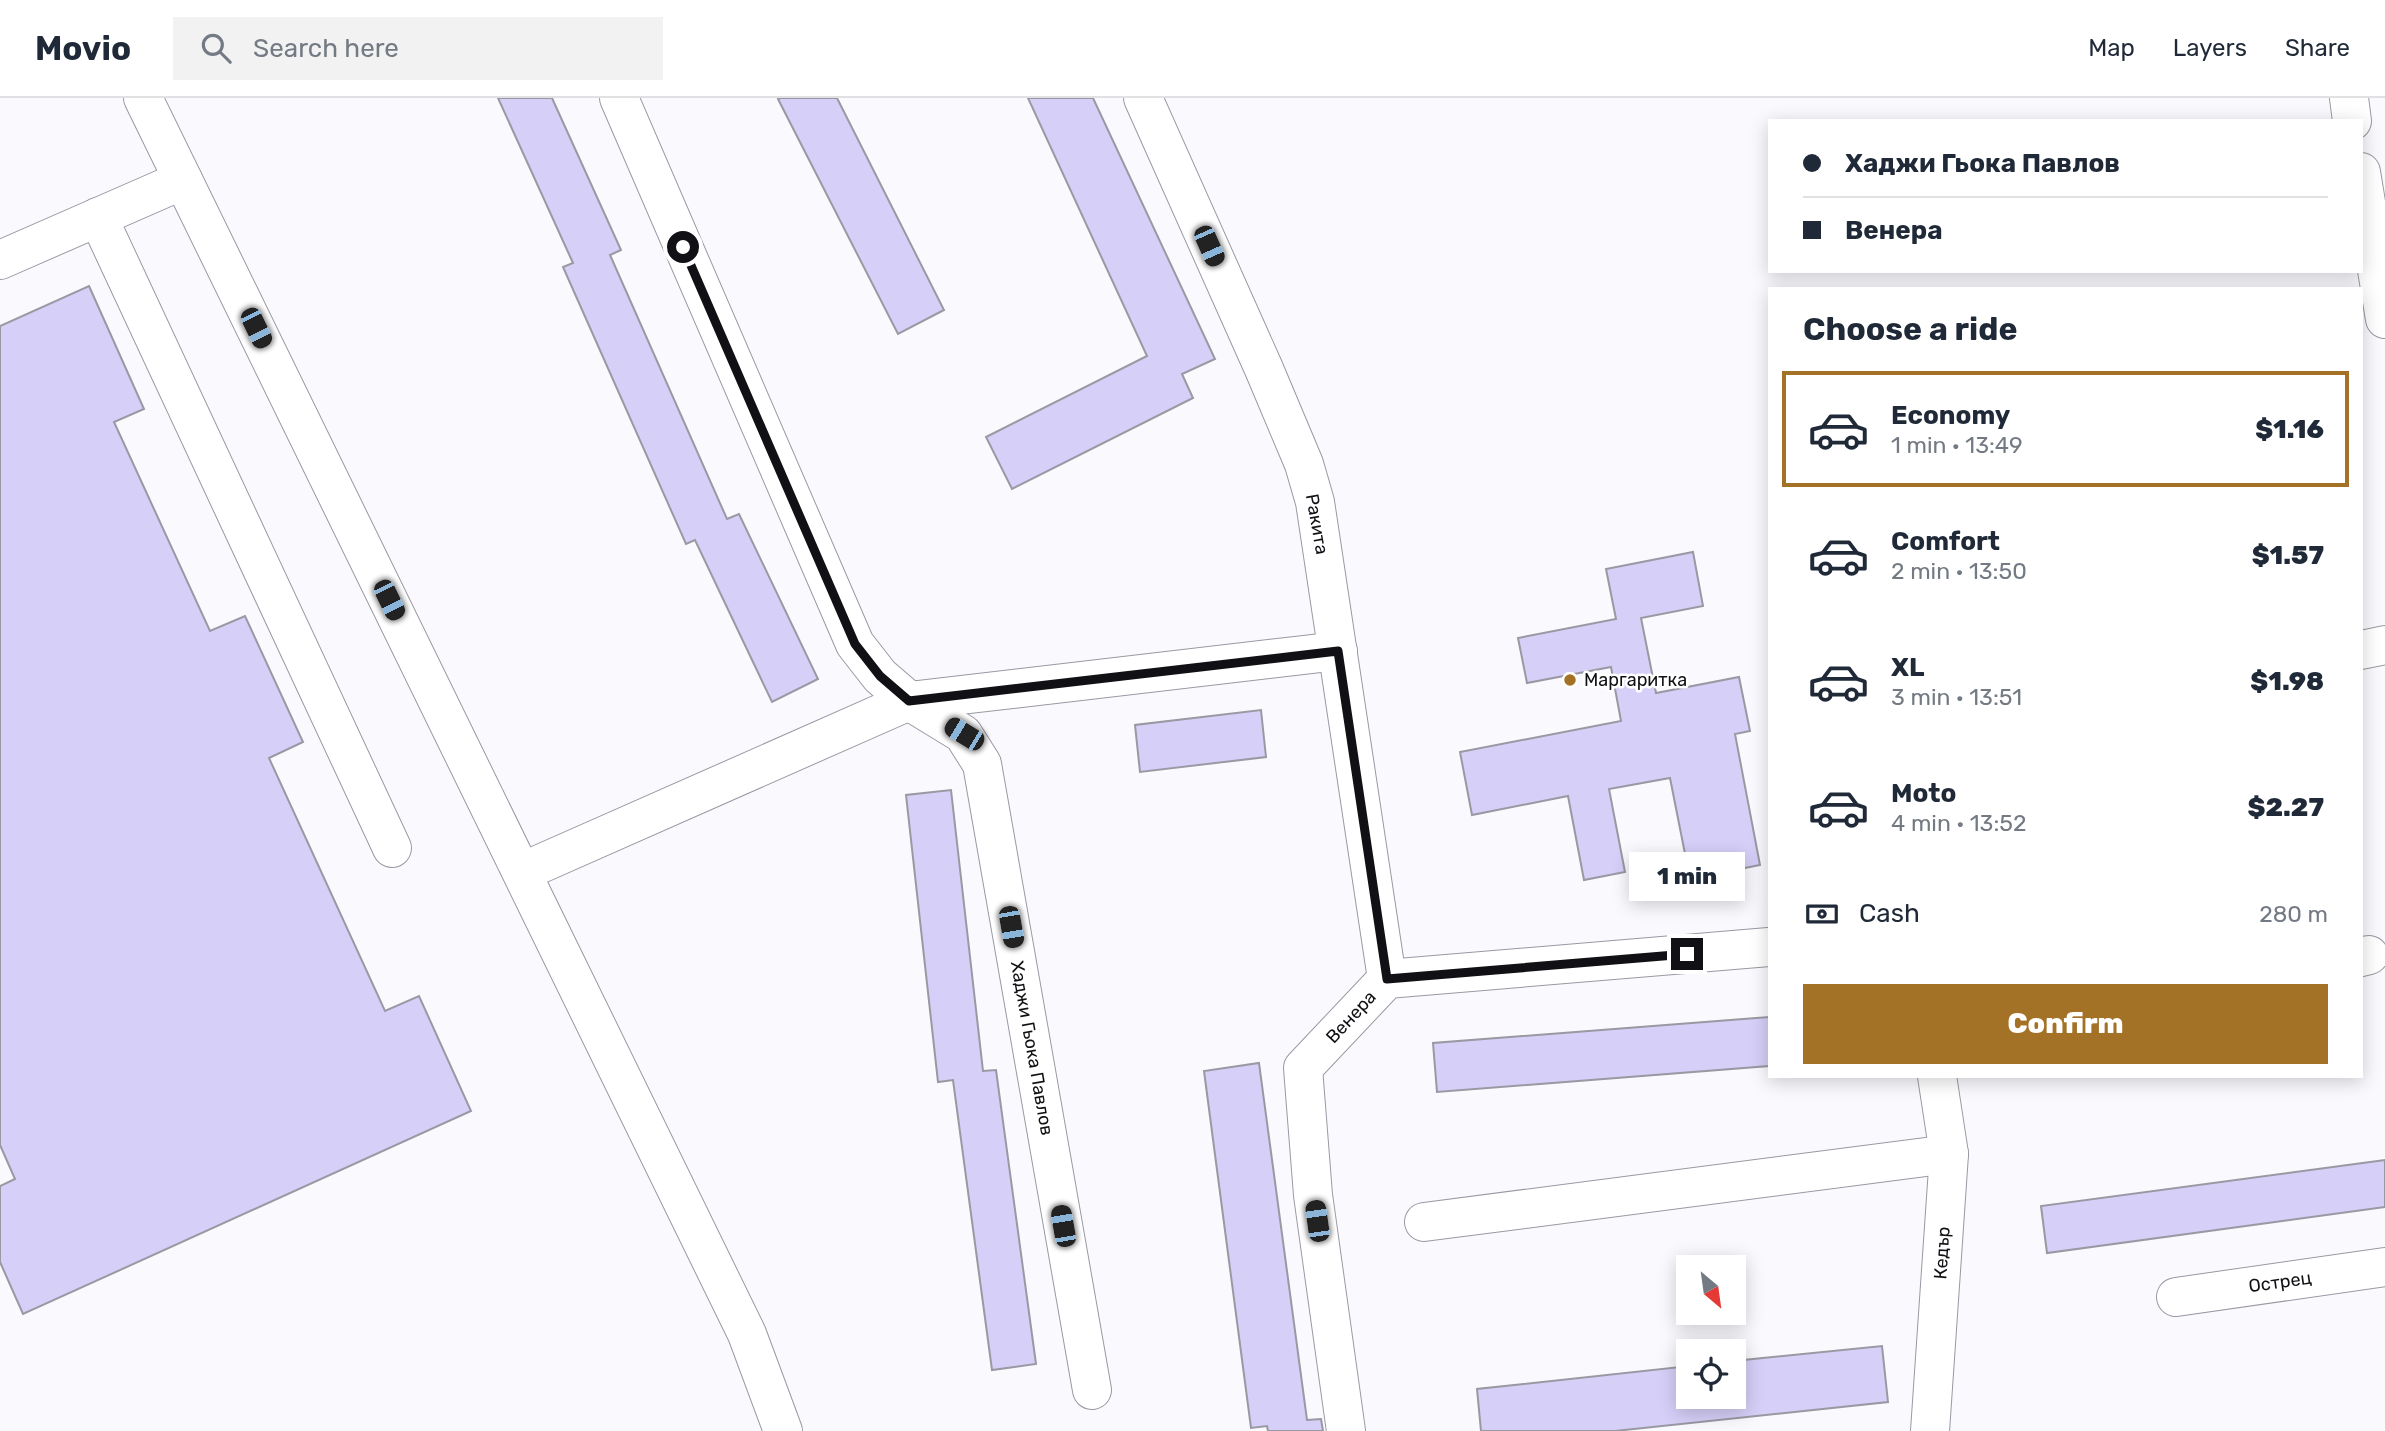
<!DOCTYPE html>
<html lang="en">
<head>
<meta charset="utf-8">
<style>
	:root { --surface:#fff; --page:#f2f2f3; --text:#1f2937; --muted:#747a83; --line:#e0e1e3; --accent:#a37227 }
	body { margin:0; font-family:Rubik,sans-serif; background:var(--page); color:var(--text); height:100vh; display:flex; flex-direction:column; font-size:26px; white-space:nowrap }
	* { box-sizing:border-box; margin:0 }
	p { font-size:23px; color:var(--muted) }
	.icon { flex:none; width:38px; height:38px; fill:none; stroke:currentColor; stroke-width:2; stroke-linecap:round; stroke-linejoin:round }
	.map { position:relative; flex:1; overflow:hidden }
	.side { position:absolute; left:1768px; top:189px; width:595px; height:791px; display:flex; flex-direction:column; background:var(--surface); border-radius:0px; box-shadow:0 4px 18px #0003 }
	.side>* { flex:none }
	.top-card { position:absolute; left:1768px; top:21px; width:595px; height:154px; border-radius:0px; box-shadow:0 4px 18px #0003; display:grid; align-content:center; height:154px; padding:0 35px; background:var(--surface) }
	.needle { width:46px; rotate:151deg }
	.controls { position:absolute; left:1676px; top:1157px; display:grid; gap:14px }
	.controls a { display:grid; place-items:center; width:70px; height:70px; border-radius:0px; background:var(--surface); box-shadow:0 4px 18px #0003; font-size:35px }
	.end { position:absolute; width:32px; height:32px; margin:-16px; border:9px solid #111014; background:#fff; box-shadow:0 0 0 4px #fff }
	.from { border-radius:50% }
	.bubble { position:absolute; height:49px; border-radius:0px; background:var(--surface); box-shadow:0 4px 18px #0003; font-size:23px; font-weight:800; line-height:49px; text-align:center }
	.car { position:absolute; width:21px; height:42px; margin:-21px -10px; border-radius:9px; box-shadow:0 0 5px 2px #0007; background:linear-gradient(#222 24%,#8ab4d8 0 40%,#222 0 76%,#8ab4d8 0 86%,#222 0) }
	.top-card b { display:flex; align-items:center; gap:24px; height:66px; font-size:26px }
	.top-card b+b { border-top:2px solid var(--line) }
	.top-card i { width:18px; height:18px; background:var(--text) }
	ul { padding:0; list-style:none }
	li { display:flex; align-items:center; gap:21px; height:116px; margin:0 14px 10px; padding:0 21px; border:4px solid transparent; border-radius:0px }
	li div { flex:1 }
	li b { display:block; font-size:26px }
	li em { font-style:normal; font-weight:800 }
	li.selected { border-color:var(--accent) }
	li>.icon { width:63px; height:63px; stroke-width:1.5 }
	h2 { padding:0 35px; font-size:32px; line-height:84px }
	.pay { display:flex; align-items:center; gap:18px; height:77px; padding:0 35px; font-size:26px }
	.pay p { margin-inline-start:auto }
	.cta { display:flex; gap:14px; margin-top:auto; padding:14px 35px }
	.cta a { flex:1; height:80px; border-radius:0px; background:var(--accent); color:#fff; font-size:28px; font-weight:800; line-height:80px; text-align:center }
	header { display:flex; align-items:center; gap:42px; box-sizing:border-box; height:98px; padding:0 35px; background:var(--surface); border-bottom:2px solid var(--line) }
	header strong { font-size:33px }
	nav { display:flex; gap:38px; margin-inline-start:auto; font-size:24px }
	.search { width:490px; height:63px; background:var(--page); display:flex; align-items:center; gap:18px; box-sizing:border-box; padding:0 24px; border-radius:0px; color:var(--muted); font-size:26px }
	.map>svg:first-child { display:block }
	.building { fill:#d6cff8; stroke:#9a98a2; stroke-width:2 }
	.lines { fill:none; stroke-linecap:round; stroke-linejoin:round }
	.minor-casing { stroke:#9a98a2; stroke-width:40 }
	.minor { stroke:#fff; stroke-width:38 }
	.route { stroke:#111014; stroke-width:9 }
	.poi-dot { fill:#a37227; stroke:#fff; stroke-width:2.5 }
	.labels { text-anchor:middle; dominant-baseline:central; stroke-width:5; stroke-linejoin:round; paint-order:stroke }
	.street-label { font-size:18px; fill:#111014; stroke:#fff }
	.poi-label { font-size:18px; fill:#111014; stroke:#fff; text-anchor:start }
</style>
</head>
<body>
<header>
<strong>Movio</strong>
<div class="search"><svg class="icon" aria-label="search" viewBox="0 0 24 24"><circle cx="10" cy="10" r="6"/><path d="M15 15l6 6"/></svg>Search here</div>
<nav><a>Map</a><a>Layers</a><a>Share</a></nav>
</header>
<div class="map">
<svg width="2385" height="1333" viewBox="0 0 2385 1333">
	<rect width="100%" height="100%" fill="#faf9fe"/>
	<g class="building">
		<polygon points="498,0 552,0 621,152 610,157 727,421 739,416 818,581 772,604 695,442 686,446 563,169 573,165"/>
		<polygon points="781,0 837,0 944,212 898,236 778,1"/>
		<polygon points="1028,0 1093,0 1215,261 1182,276 1193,300 1012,391 986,339 1147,258"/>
		<polygon points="89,188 144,311 114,324 210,533 245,518 303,644 269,660 385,913 419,898 471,1013 23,1216 0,1164 0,1088 15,1081 0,1047 0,228"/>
		<polygon points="1693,454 1703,508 1641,520 1656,595 1739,579 1750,633 1735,636 1760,767 1690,781 1670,680 1609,691 1625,774 1584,782 1568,698 1472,717 1460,654 1621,623 1611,569 1527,585 1518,540 1616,521 1606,471"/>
		<polygon points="1261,612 1266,659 1140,674 1135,627"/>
		<polygon points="951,692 983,973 996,972 1036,1266 992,1272 953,982 938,984 906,697"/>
		<polygon points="1769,919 1769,968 1437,994 1433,945"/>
		<polygon points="1259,965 1307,1322 1321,1321 1323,1333 1268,1333 1267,1328 1251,1330 1204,973"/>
		<polygon points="2385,1062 2385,1109 2047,1155 2041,1108"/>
		<polygon points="1882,1248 1888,1304 1615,1333 1481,1333 1477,1291 1689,1268 1689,1298 1734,1298 1734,1263"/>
	</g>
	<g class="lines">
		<defs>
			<g id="minor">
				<polyline points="143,0 747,1236 783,1333"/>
				<polyline points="619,0 855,546 880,578 909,603 963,636 982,666 1092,1292"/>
				<polyline points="1143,0 1264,271 1304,366 1315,404 1387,881"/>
				<polyline points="2349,0 2352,23"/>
				<polyline points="2361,74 2385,221"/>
				<polyline points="98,119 392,750"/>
				<polyline points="0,162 183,82"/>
				<polyline points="2361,552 2385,547"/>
				<polyline points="522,774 909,603 1338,553"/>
				<polyline points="2361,859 2369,857"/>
				<polyline points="1424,1124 1949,1056"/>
				<polyline points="2176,1199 2385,1169"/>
				<polyline points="1346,1333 1313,1097 1303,970 1387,881 1769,849"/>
				<polyline points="1930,1333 1949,1056 1937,978"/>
			</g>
		</defs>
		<use href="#minor" class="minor-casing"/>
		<use href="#minor" class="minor"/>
	</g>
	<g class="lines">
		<polyline class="route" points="683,149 855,546 880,578 909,603 1338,553 1387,881 1687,856"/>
	</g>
	<circle class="poi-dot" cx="1570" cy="582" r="7"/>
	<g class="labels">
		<g class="street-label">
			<text transform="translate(1317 426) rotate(80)">Ракита</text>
			<text transform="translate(1351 919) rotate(-47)">Венера</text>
			<text transform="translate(1032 950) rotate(80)">Хаджи Гьока Павлов</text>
			<text transform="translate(1942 1155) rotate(-86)">Кедър</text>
			<text transform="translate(2280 1184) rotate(-8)">Острец</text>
		</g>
		<g class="poi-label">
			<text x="1584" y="582">Маргаритка</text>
		</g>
	</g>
</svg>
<div class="controls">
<a><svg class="needle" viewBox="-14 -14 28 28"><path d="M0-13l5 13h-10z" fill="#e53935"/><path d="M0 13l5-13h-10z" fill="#747a83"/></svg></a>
<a><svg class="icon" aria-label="locate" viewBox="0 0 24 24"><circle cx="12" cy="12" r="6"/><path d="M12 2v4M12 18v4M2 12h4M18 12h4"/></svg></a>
</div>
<i class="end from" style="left:683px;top:149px"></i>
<i class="end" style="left:1687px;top:856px"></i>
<div class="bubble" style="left:1629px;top:754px;width:116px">1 min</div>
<i class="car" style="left:1209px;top:148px;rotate:156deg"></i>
<i class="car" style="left:256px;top:230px;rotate:154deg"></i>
<i class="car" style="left:389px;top:502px;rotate:154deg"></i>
<i class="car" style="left:964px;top:636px;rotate:301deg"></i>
<i class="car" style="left:1011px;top:829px;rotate:170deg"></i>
<i class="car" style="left:1317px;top:1123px;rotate:352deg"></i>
<i class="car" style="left:1063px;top:1128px;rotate:350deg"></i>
<div class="top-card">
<b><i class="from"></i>Хаджи Гьока Павлов</b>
<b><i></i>Венера</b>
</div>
<section class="side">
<h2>Choose a ride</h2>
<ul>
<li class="selected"><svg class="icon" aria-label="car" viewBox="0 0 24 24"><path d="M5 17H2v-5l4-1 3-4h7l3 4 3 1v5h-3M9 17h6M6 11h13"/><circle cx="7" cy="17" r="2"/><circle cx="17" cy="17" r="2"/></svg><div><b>Economy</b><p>1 min · 13:49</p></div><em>$1.16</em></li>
<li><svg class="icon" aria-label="car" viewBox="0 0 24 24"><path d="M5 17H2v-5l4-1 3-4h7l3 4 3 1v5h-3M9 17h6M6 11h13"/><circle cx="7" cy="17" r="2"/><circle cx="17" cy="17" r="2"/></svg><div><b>Comfort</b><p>2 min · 13:50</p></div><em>$1.57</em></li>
<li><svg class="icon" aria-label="car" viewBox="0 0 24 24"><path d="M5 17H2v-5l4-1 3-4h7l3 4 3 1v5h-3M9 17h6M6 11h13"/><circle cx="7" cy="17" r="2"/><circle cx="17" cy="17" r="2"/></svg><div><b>XL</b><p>3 min · 13:51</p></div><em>$1.98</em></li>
<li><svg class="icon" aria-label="car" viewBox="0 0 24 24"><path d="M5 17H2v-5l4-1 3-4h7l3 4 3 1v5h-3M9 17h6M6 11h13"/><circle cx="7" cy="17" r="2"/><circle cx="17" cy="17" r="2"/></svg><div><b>Moto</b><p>4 min · 13:52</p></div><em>$2.27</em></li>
</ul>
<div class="pay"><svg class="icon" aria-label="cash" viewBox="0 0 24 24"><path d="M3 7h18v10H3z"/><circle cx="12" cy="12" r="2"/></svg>Cash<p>280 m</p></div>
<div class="cta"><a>Confirm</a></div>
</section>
</div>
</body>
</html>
